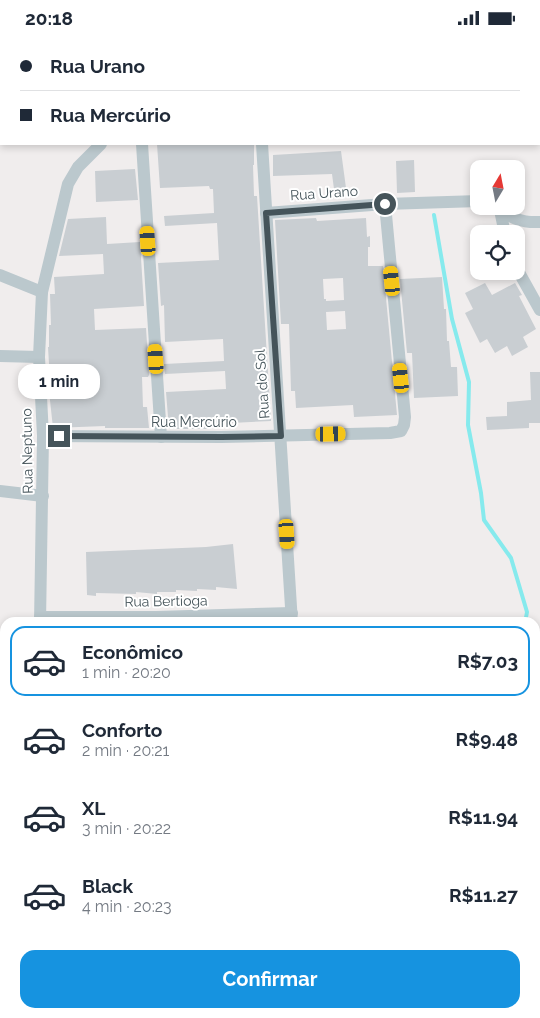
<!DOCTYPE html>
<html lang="pt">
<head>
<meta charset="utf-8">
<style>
	:root { --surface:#fff; --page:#f2f2f3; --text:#1f2937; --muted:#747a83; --line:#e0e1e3; --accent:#1693e0 }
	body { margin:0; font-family:Raleway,sans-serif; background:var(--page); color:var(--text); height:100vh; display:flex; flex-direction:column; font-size:19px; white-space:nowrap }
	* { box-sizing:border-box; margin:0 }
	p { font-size:16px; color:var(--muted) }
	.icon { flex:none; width:28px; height:28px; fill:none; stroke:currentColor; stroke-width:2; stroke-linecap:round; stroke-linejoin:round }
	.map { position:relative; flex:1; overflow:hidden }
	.drawer { position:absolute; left:0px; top:582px; width:540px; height:401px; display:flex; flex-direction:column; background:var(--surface); border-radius:15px 15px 0 0; box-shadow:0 2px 8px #0003 }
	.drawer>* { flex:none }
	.guide { position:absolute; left:0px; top:0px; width:540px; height:110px; box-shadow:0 2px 8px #0003; display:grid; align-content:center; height:110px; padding:0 20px; background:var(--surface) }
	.needle { width:32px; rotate:10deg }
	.buttons { position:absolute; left:470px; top:125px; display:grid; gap:10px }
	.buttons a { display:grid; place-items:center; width:55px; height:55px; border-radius:10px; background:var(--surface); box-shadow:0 2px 8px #0003; font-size:25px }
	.end { position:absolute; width:22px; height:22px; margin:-11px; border:6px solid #45545a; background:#fff; box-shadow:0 0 0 2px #fff }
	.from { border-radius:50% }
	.bubble { position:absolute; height:35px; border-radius:15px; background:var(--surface); box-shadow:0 2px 8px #0003; font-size:16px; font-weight:700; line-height:35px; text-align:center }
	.car { position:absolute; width:15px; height:30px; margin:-15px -8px; border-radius:6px; box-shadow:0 0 4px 1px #0007; background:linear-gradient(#f5c518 24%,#345 0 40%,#f5c518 0 76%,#345 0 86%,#f5c518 0) }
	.guide b { display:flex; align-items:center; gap:18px; height:48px; font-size:19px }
	.guide b+b { border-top:1px solid var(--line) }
	.guide i { width:12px; height:12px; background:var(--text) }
	ul { padding:9px 0 0; list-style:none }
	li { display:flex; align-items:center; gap:15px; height:70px; margin:0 10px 8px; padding:0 10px; border:2px solid transparent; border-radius:15px }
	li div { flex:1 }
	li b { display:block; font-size:19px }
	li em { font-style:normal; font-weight:700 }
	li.selected { border-color:var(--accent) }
	li>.icon { width:45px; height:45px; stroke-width:1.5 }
	.action { display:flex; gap:10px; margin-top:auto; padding:10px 20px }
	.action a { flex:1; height:58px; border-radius:15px; background:var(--accent); color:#fff; font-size:20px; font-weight:700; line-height:58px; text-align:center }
	.status { display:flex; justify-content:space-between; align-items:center; height:35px; padding:0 25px; background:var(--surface); direction:ltr }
	.status svg { height:14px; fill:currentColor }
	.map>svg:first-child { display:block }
	.green { fill:#b9efc4 }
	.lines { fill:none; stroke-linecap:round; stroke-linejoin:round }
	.stream { stroke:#86eaed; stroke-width:4 }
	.building { fill:#c9ced2; fill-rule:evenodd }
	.minor { stroke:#bbc8cd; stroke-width:12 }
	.route { stroke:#45545a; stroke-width:6 }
	.labels { text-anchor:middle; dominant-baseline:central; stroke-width:4; stroke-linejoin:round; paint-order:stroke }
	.street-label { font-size:14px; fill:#45545a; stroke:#fff }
</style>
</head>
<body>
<div class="status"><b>20:18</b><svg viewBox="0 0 49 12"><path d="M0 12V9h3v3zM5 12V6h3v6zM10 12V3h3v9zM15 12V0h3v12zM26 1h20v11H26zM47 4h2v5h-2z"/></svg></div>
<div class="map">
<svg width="540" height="983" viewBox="0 0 540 983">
	<rect width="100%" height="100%" fill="#f0eded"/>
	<polygon class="green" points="535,797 540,797 540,983 448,983 450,979 535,979"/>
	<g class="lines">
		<g class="stream">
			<polyline points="434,180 452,284 469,347 468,390 481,458 484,485 511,523 527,577 525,588"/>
			<polyline points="535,608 540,604"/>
		</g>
	</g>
	<g class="building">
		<polygon points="157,109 254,109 254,130 253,130 254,161 257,161 271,386 211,389 211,394 169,394 166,357 226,354 225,336 165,339 164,329 224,326 223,304 165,307 164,270 161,271 158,228 219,225 217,188 165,191 164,181 214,178 213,154 210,154 209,151 160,153"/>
		<polygon points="341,116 346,153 334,154 332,139 273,141 273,120"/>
		<polygon points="414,125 415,157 397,158 396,126"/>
		<polygon points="135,134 138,165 96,167 95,136"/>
		<polygon points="106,182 107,209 140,207 144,271 94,274 95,295 146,293 149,340 148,342 142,342 143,372 147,372 149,393 105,393 105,391 53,393 49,356 48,345 50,345 48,312 49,312 49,290 51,290 50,259 55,259 54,242 104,239 103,219 59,221 68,184"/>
		<path d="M 316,183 L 317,186 L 366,183 L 367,202 L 370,201 L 370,212 L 368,212 L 368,231 L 383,231 L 397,380 L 354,382 L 353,370 L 296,373 L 295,356 L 291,356 L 289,289 L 281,289 L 275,185 ZM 343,243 L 344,265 L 326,266 L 326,264 L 324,264 L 323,244 ZM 345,276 L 346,294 L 327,295 L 326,277 Z"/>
		<polygon points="442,242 444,274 446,274 447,306 449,306 451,332 457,332 458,361 414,363 412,318 407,318 400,244"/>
		<polygon points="485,248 492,260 515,248 522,260 519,261 536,294 523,302 528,312 512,321 507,311 495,318 487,304 480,308 465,278 473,274 465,258"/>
		<polygon points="530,337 540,337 540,388 529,388 529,393 487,395 486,382 507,381 507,367 531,365"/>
		<polygon points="233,509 237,554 216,552 216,555 197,554 197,556 176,555 176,557 157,557 157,559 136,557 136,559 96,558 96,561 87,560 86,517 206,512"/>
	</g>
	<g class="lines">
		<g class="minor">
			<polyline points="151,0 155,1"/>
			<polyline points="259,0 259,1"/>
			<polyline points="275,0 277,1"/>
			<polyline points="458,0 458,1"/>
			<polyline points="43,1 43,0"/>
			<polyline points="539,50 540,49"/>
			<polyline points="0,91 1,88"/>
			<polyline points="142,109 161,402"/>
			<polyline points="262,109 292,588"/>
			<path d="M 496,171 C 509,183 522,188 540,187"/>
			<polyline points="500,175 505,199"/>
			<polyline points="266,178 385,169 479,166"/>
			<polyline points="516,232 540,275"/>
			<polyline points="0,240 42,257"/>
			<polyline points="0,321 39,322"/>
			<polyline points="43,401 221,402 390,398 401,396 404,390 405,382 385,169"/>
			<polyline points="0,456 43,461"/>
			<polyline points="40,582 156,582 292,578"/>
			<polyline points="40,588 43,401 39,322 42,257 68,149 78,132 101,109"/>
			<polyline points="0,616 5,618"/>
			<polyline points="196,979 203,983"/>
			<polyline points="6,983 9,979"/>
			<polyline points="86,983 87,979"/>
			<polyline points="298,983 301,979"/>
			<polyline points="414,983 416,979"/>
		</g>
	</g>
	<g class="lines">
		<polyline class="route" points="59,401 221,402 281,401 266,178 385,169"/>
	</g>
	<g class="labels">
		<g class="street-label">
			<text transform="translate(324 158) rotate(-4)">Rua Urano</text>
			<text transform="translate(262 349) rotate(-94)">Rua do Sol</text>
			<text x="194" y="387">Rua Mercúrio</text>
			<text transform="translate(27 416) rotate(-91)">Rua Neptuno</text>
			<text transform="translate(166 566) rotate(-1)">Rua Bertioga</text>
		</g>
	</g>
</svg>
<div class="buttons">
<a><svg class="needle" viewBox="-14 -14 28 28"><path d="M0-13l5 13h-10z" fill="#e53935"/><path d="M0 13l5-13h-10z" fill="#747a83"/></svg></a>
<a><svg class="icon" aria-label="locate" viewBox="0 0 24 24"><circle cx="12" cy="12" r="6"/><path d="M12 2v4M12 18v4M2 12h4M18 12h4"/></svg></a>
</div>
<i class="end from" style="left:385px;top:169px"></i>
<i class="end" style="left:59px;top:401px"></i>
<div class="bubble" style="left:18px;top:329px;width:82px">1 min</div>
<i class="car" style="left:148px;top:206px;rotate:356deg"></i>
<i class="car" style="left:392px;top:246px;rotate:354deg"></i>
<i class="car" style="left:156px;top:324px;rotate:356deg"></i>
<i class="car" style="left:401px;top:343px;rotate:354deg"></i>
<i class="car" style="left:331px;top:399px;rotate:89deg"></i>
<i class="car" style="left:287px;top:499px;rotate:176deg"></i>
<div class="guide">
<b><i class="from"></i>Rua Urano</b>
<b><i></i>Rua Mercúrio</b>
</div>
<section class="drawer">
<ul>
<li class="selected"><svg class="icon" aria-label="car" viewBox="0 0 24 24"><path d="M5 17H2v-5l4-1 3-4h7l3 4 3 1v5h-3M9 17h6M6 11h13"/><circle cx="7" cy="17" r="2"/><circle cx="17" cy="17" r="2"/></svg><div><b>Econômico</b><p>1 min · 20:20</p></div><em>R$7.03</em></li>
<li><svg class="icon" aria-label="car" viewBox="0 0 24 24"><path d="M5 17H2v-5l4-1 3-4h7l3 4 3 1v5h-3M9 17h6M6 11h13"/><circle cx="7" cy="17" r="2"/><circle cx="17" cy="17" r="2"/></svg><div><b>Conforto</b><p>2 min · 20:21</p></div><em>R$9.48</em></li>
<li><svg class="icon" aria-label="car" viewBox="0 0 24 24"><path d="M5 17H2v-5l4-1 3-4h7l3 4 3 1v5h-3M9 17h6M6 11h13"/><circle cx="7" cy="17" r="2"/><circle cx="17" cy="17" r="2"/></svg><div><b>XL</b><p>3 min · 20:22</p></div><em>R$11.94</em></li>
<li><svg class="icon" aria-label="car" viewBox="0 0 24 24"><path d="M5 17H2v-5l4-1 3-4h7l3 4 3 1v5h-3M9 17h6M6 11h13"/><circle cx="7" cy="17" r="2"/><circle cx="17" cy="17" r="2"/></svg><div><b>Black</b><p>4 min · 20:23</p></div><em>R$11.27</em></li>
</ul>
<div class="action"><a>Confirmar</a></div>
</section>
</div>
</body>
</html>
